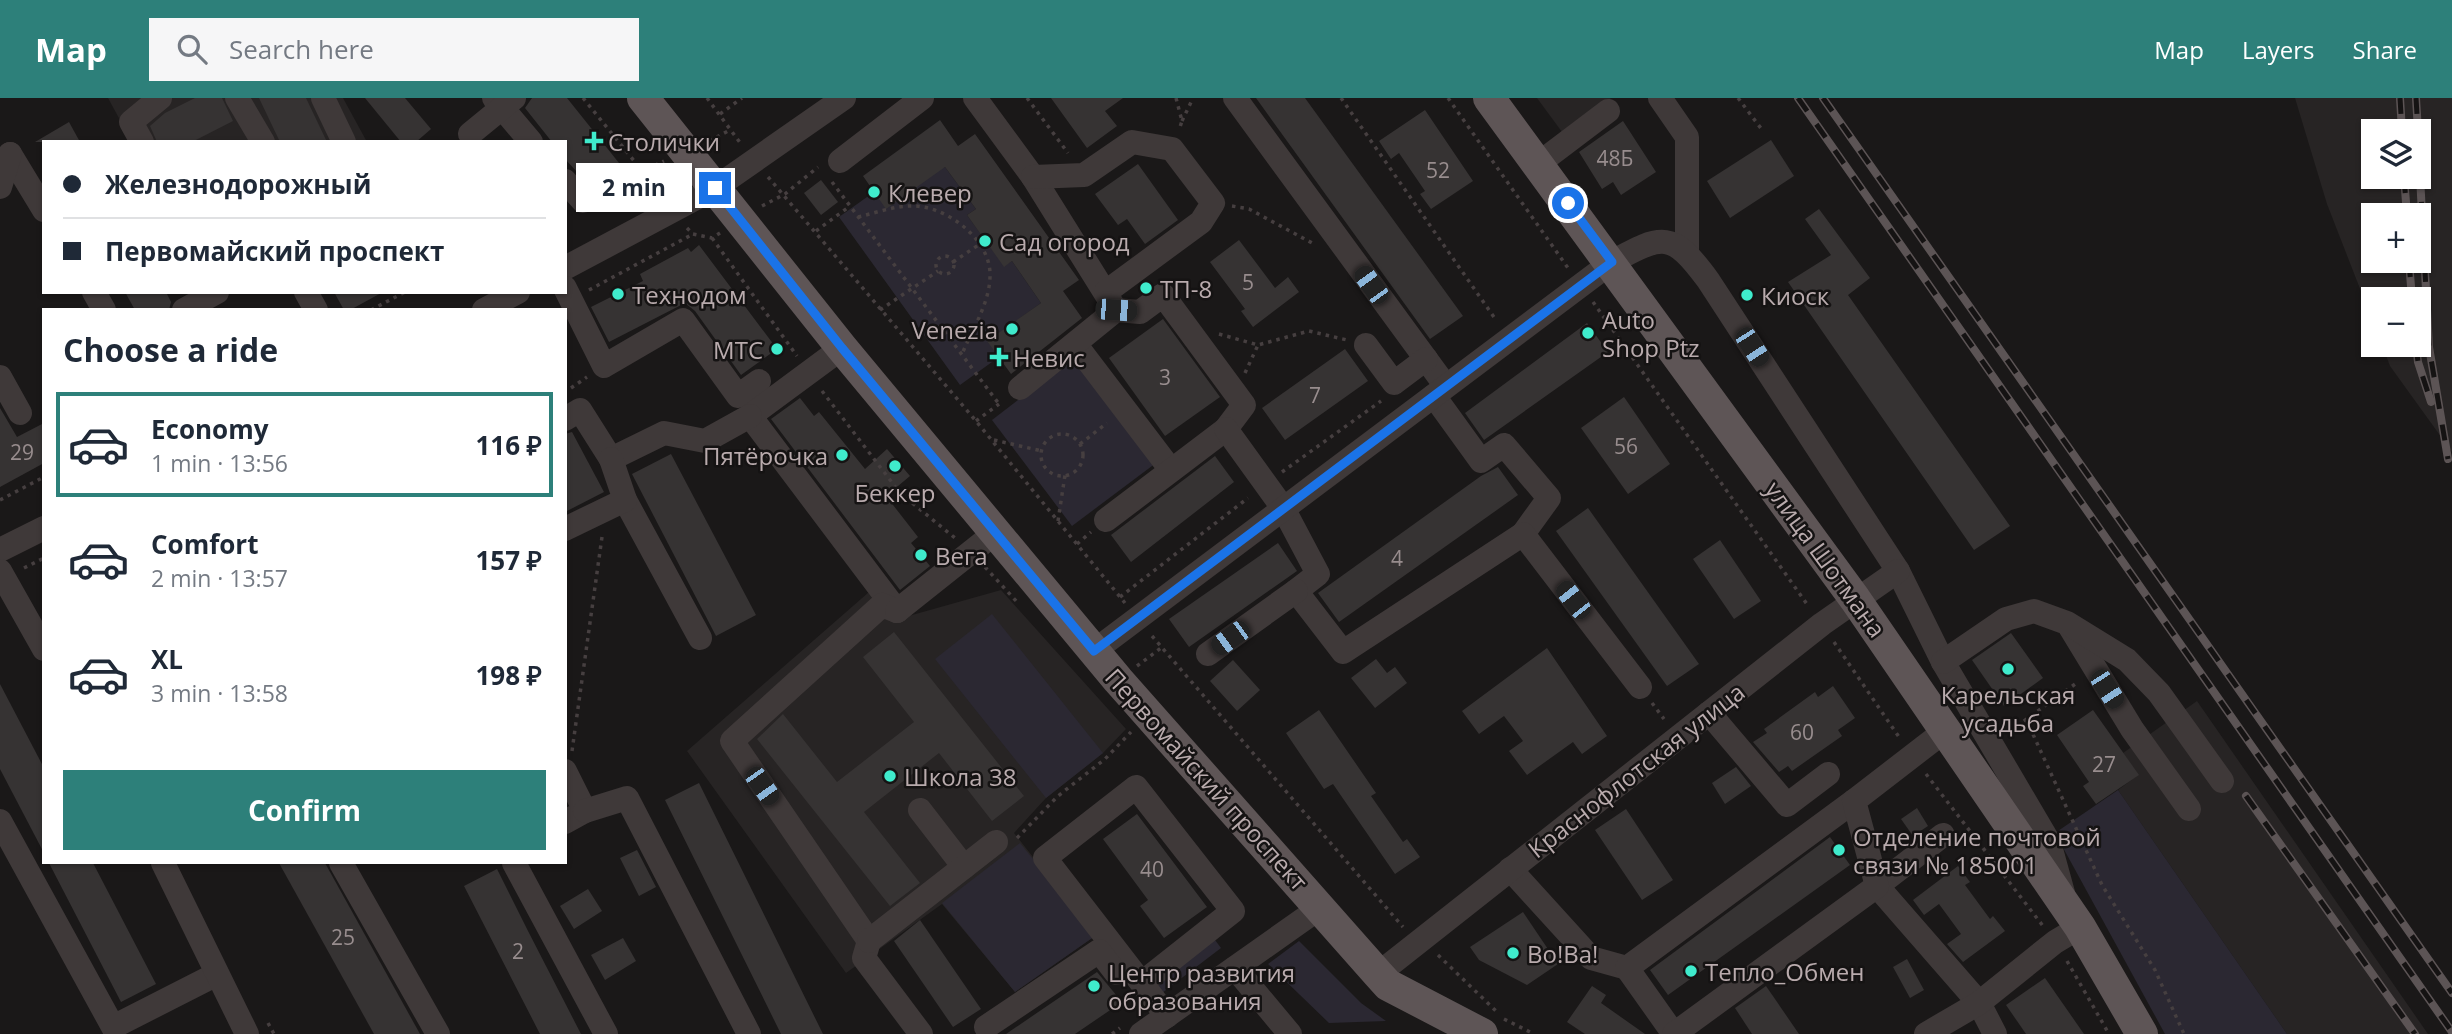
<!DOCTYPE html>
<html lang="en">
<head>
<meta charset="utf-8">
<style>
	:root { --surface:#fff; --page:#f6f6f7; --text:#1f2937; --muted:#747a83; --line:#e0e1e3; --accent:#2d807a }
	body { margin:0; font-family:"Open Sans",sans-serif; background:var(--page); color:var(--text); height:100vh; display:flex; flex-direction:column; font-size:26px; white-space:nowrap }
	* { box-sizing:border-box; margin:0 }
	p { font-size:23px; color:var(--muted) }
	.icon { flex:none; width:38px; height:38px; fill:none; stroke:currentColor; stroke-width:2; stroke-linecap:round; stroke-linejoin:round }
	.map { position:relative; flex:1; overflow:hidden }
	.panel { position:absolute; left:42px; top:210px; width:525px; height:556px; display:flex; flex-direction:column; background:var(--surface); border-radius:0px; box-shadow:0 2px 5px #0004 }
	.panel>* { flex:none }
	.top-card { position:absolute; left:42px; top:42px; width:525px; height:154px; border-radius:0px; box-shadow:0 2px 5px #0004; display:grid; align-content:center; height:154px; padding:0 21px; background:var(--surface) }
	.tools { position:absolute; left:2361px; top:21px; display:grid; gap:14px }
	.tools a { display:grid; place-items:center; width:70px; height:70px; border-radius:0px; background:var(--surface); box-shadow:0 2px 5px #0004; font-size:35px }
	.end { position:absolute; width:32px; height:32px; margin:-16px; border:9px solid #1a73e8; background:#fff; box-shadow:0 0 0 4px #fff }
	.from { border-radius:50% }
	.bubble { position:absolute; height:49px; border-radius:0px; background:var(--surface); box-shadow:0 2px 5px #0004; font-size:23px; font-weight:700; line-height:49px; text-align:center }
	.car { position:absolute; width:21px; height:42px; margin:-21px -10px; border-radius:9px; box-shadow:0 0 5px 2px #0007; background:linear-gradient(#222 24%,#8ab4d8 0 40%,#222 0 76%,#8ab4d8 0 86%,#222 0) }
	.top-card b { display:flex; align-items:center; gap:24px; height:66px; font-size:26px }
	.top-card b+b { border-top:2px solid var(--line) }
	.top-card i { width:18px; height:18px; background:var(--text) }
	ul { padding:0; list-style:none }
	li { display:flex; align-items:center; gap:21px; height:105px; margin:0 14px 10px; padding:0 7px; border:4px solid transparent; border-radius:0px }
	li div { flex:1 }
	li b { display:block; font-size:26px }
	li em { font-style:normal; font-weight:700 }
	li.selected { border-color:var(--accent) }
	li>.icon { width:63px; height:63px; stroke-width:1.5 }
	h2 { padding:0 21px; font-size:32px; line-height:84px }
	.primary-button { display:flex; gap:14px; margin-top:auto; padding:14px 21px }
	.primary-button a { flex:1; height:80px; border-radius:0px; background:var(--accent); color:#fff; font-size:28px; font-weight:700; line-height:80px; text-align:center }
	header { display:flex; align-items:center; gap:42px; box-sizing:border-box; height:98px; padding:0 35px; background:var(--accent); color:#fff }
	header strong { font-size:33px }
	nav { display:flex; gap:38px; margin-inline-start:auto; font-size:24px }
	.search { width:490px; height:63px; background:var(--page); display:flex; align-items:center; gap:18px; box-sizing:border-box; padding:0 24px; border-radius:0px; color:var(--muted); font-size:26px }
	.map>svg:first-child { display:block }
	.built { fill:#272424; fill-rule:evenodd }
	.green { fill:#2b2832 }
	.building { fill:#363333 }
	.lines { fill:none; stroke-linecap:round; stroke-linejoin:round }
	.path { stroke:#463f40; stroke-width:3.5; stroke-dasharray:3.5 5; stroke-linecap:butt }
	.minor { stroke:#3f3939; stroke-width:24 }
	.major { stroke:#5e5556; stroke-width:32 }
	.rail-casing { stroke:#5c5455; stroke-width:8 }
	.rail { stroke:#151313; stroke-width:5; stroke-dasharray:16; stroke-linecap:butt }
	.route { stroke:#1a73e8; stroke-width:9 }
	.poi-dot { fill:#3febcc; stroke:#151313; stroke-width:2.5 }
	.labels { text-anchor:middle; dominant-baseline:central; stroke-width:5; stroke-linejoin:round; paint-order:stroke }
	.number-label { font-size:21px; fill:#988d8e }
	.poi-label { font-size:24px; fill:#b9abad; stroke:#151313; text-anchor:start }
	.street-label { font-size:24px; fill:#b9abad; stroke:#151313 }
</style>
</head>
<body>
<header>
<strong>Map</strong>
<div class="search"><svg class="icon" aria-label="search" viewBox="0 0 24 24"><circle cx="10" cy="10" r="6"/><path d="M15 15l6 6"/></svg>Search here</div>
<nav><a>Map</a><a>Layers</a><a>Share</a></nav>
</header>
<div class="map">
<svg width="2452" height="936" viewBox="0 0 2452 936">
	<rect width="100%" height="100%" fill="#1a1818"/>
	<g class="built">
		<polygon points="108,0 343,0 367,44 132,44"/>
		<polygon points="1537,0 1611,0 1565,38"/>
		<path d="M 2295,0 L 2452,0 L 2452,354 L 2390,268 L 2382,247 L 2418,247 L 2418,201 L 2373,201 L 2373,224 L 2327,106 ZM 2373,33 L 2418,33 L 2418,79 L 2373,79 ZM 2418,117 L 2418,163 L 2373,163 L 2373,117 Z"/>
		<polygon points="1001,492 1126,631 1103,655 1046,700 1014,735 1095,838 1015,894 942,806 846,875 687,653 869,494 898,521"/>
		<polygon points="2197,603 2428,936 2287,936 2118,692 2138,677 2123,655"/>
	</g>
	<g class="green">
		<polygon points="945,69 976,111 967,117 1004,168 1012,163 1041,205 988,243 999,259 960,287 839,119 874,94"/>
		<polygon points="1075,258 1156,365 1072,428 992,322"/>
		<polygon points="992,516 1103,655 1046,700 935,561"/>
		<polygon points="2118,692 2287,936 2165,936 2055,735"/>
		<polygon points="1020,745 1095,838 1015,894 942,805"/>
		<polygon points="1206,830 1221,850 1162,895 1147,875"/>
		<polygon points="1299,843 1361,905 1386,923 1329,925 1268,866"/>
	</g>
	<g class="building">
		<polygon points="195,0 222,0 233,23 192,44 157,44 150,28 165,15"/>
		<polygon points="259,0 306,0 327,44 280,44"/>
		<polygon points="365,0 405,0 431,31 416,44 401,44"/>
		<polygon points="532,0 567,0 619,65 590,88 565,61 565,44 552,44 525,10"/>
		<polygon points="1051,0 1123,0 1105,13 1117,28 1087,50"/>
		<polygon points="1256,0 1305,0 1463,218 1430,241"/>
		<polygon points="1425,12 1473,83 1431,111 1420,96 1425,93 1399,55 1391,61 1379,43"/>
		<polygon points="940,22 958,48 975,36 1079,182 1063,193 1082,220 1011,276 987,243 1041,205 1012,163 1004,169 967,117 976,111 945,69 886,111 863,78"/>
		<polygon points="1623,23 1656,74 1621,97 1613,84 1602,91 1579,54"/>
		<polygon points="69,24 80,44 35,44"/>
		<polygon points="1771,42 1794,78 1730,120 1707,83"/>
		<polygon points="1138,66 1178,122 1145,146 1127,121 1118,127 1095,96"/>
		<polygon points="821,82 838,104 821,117 804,95"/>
		<polygon points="1819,111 1870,180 1848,197 2010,428 1974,452 1788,184 1831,157 1805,121"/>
		<polygon points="1239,142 1275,190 1288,179 1299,194 1253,229 1241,213 1245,211 1210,164"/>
		<polygon points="699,147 777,251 741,277 695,213 685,205 609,244 591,209 643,183 640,176 688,150 691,154"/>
		<polygon points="125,194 166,194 171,204 169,212 135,212"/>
		<polygon points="334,194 383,194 350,212 344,212"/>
		<polygon points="1163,221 1220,299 1165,338 1109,260"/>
		<polygon points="1587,225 1608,254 1484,342 1465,315"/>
		<polygon points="1345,251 1368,283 1285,342 1262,310"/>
		<polygon points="1624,299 1670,366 1628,396 1581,330"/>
		<polygon points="800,300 814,318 819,314 865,371 887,351 910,378 886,398 918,439 911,445 930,468 900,492 771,321"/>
		<polygon points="0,310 17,339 44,325 44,365 0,389"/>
		<polygon points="572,334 604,394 565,414 565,336"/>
		<polygon points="671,356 756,517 716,538 632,376"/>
		<polygon points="1215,358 1234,384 1131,464 1111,437"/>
		<polygon points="1498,369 1518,397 1339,524 1318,495 1481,378"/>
		<polygon points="1588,410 1699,566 1667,588 1556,433"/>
		<polygon points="1720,442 1761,503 1734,521 1693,461"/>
		<polygon points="1278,445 1297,473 1189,549 1169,521"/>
		<polygon points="894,534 1024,698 992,723 939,655 864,714 920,785 890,808 757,641 783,616 837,684 914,624 863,559"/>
		<polygon points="2011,535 2043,580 2004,608 1972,562"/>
		<polygon points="1547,550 1607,638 1582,656 1573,644 1527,677 1509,653 1523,643 1504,618 1479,636 1462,613"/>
		<polygon points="1376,561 1387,575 1395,569 1407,585 1375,610 1351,580"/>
		<polygon points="1233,562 1260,592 1237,613 1210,583"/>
		<polygon points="0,586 44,670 44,755 0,671"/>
		<polygon points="1833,588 1855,620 1838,632 1842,638 1792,673 1788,668 1779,674 1753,644 1767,635 1764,631 1815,594 1818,599"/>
		<polygon points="1319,612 1376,695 1371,698 1403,744 1407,741 1420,759 1395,776 1333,686 1324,691 1286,635"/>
		<polygon points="2093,612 2139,677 2096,706 2083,688 2089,684 2057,637"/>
		<polygon points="1736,669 1751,688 1725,706 1712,685"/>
		<polygon points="699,685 823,936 781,936 736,845 665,702"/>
		<polygon points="1917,710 1928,728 1913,738 1901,721"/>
		<polygon points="1626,711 1673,782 1642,802 1595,732"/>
		<polygon points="1137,716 1207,809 1164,840 1140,808 1148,802 1103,741"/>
		<polygon points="1830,739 1850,767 1668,897 1650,872"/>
		<polygon points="637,752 656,789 639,798 620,760"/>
		<polygon points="49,765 93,765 156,886 121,904"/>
		<polygon points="279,765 325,765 420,936 374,936"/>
		<polygon points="1958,768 1970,784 1965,787 1990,821 1993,818 2005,833 1963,864 1947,846 1961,836 1939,806 1924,817 1913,802"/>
		<polygon points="497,771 528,833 581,936 540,936 464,788"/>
		<polygon points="588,791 602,813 574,831 560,808"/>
		<polygon points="1523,814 1558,866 1527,887 1479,862 1470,849"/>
		<polygon points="920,822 981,911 953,929 894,843"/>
		<polygon points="623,840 636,863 605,882 591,857"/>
		<polygon points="1907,861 1924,892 1910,900 1893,869"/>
		<polygon points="1097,874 1122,904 1075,936 1006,936"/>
		<polygon points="2045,880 2084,936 2026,936 2006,907"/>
		<polygon points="1592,888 1606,897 1601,905 1645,936 1585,936 1567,924"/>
		<polygon points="1766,888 1799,936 1752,936 1735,910"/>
	</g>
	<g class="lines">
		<g class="path">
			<polyline points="583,0 661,96"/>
			<polyline points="707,0 741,46"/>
			<polyline points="1027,0 1068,55"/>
			<polyline points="1176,0 1182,23 1179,32"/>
			<polyline points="1341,0 1496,222"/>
			<polyline points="1448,0 1568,170"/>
			<polyline points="1738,0 1763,33"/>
			<polyline points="720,16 742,0"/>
			<polyline points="1182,23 1193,0"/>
			<polyline points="709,43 730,32"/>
			<polyline points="768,79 976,323 1125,505"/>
			<polyline points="832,84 999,306"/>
			<polyline points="601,93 664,63"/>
			<polyline points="762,108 785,96 818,69"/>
			<polyline points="1232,108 1249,111 1314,146"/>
			<path d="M 858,119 C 875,115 894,108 911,108 C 945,107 989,140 990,175 C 991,203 972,232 962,256"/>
			<polyline points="687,130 693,136 712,140 720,135"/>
			<polyline points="816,133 850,108"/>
			<polyline points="712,140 797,258"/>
			<circle cx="945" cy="167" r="9"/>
			<polyline points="953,164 980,146"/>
			<polyline points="589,192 693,136"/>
			<polyline points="1593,204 1809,509"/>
			<polyline points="371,212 405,194"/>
			<polyline points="880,212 938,173"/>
			<polyline points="1219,236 1258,247 1309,233 1347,242"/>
			<polyline points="1245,275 1258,247"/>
			<polyline points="571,290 587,279"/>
			<polyline points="822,293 900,395 955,440"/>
			<polyline points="976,323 999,306"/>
			<circle cx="1062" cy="357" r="21"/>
			<polyline points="994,342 1042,353"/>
			<polyline points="1080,346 1107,325"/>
			<polyline points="1282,374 1381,303"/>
			<polyline points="0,402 44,379"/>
			<polyline points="1058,423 1065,377"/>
			<polyline points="1077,446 1091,434"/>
			<polyline points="985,469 1018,505"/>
			<polyline points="24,470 44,460"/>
			<polyline points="1120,499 1248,400"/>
			<polyline points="1152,538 1403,829"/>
			<polyline points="1834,544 1901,642"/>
			<polyline points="1137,568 1161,550"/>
			<polyline points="1652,605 1664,621"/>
			<polyline points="2026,621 2102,787 2155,872 2184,936"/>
			<polyline points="2010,633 2078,584"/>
			<polyline points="572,653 602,439"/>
			<polyline points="1926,676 2043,828"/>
			<polyline points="1017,740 1058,698 1105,661 1131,634"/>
			<polyline points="1438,857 1496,913"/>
			<polyline points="2067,863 2109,936"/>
			<polyline points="1504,921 1534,936"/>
			<polyline points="268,925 274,936"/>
			<polyline points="1112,936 1120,930"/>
		</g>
		<g class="minor">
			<polyline points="237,0 263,44"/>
			<polyline points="323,0 344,44"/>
			<polyline points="494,0 531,44"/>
			<polyline points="975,0 1033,79 1114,209"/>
			<polyline points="1235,0 1445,287"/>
			<polyline points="1660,0 1687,39 1687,153"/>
			<polyline points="470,36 514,0"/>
			<polyline points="142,44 131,24 160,0"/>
			<polyline points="10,56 44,112"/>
			<polyline points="840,63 922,0"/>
			<polyline points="1538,66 1608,13"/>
			<polyline points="1033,79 1084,77 1132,44 1172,51 1213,105 1201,124 1106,194"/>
			<polyline points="565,83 583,103"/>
			<polyline points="0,89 10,56"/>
			<polyline points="565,170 715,90 844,0"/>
			<polyline points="565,190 604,268 683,222 738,298 759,283"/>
			<polyline points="94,194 104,212"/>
			<polyline points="306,194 316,212"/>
			<polyline points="184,212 217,194"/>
			<polyline points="484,212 518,194"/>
			<polyline points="1076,247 1171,372"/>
			<polyline points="1366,247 1394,285 1426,261"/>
			<polyline points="842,250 750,318 897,513"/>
			<polyline points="0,279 20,315"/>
			<polyline points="1020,290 1116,212 1140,214 1163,197 1244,307 1226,331 1106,422"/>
			<polyline points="1434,298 1481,363 1504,347 1549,400 1523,436"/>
			<polyline points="565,321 580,312 611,361 664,335 705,343 750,318"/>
			<polyline points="1226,331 1283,410 1318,476 1296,493 1343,554 1523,436 1640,589"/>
			<polyline points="625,402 700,540"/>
			<polyline points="565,431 625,402 611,361"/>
			<polyline points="0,452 44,430"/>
			<polyline points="0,473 44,551"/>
			<polyline points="897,513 882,507 732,643 869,843 864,860 921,936"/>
			<polyline points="897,513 995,435"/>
			<polyline points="2070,529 2132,631 2189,711"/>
			<path d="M 1094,553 L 1612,164 C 1663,136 1672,133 1708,182 L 1898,473 L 1943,564 L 2049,744 L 2063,795"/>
			<polyline points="1208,556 1296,493"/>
			<polyline points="1943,564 2006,521 2034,513 2067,525 2127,562 2159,595 2222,683"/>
			<polyline points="1709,615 1787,707 1828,676"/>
			<polyline points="565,673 585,713 565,724"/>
			<polyline points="920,712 964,769"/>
			<polyline points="585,713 627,700 749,936"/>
			<polyline points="0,723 113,929 217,876"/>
			<polyline points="1943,737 1877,788 1979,905 1995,936"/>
			<polyline points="163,765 247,936"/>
			<polyline points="341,765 438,936"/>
			<polyline points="514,765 606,936"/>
			<polyline points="1510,771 1591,860 1627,870"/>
			<polyline points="869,843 996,744"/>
			<polyline points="1235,870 1290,936"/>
			<polyline points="1378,876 1822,526 1898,473"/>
			<polyline points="1142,885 1233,813 1136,689 1045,760 1167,918"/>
			<polyline points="986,929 1099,853 1116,875"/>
			<polyline points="1673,935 1627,870 1854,703"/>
			<polyline points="1141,936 1321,809"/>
			<polyline points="1674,936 1877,788 1854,703 1946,632"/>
			<polyline points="1926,936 1979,905 2055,844 2080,829"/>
		</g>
		<g class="major">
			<polyline points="643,0 842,250 1118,582 1378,876 1388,887 1482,936"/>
			<polyline points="1489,0 1855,501 2080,829 2142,936"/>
		</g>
		<defs>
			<g id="rail">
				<polyline points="1798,0 2452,934"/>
				<polyline points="1823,0 2452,895"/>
				<polyline points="2400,0 2402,33"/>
				<polyline points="2416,0 2418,33"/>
				<polyline points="2418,40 2429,249 2448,361"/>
				<polyline points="2404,79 2407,117"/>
				<polyline points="2409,163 2412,201"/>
				<polyline points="2416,247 2418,264 2431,304"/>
				<polyline points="2246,698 2415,936"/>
			</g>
		</defs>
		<use href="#rail" class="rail-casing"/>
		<use href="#rail" class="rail"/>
	</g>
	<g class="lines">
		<polyline class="route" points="715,90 842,250 1094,553 1612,164 1568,105"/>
	</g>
	<g class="poi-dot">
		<path d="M590.5 32.5h7v7h7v7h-7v7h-7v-7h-7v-7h7z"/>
		<circle cx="874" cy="94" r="7"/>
		<circle cx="985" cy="143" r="7"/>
		<circle cx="1146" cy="190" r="7"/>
		<circle cx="618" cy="196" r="7"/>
		<circle cx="1747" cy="197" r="7"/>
		<circle cx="1012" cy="231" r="7"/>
		<circle cx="1588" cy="235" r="7"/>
		<circle cx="777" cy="251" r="7"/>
		<path d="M995.5 248.5h7v7h7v7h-7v7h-7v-7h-7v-7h7z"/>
		<circle cx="842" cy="357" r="7"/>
		<circle cx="895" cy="368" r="7"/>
		<circle cx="921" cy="457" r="7"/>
		<circle cx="2008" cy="571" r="7"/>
		<circle cx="890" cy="678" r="7"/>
		<circle cx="1839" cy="752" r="7"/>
		<circle cx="1513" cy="855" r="7"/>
		<circle cx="1691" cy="873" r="7"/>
		<circle cx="1094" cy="888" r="7"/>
	</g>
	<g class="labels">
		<g class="number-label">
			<text x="1615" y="60">48Б</text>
			<text x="1438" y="72">52</text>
			<text x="1248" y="184">5</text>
			<text x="1165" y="279">3</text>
			<text x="1315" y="297">7</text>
			<text x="1626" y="348">56</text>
			<text x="22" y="354">29</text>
			<text x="1397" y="460">4</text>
			<text x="1802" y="634">60</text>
			<text x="2104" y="666">27</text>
			<text x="1152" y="771">40</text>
			<text x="343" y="839">25</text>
			<text x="518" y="853">2</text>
		</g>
		<g class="poi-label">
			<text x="608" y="43">Столички</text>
			<text x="888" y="94">Клевер</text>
			<text x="999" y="143">Сад огород</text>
			<text x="1160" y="190">ТП-8</text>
			<text x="632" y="196">Технодом</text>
			<text x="1761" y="197">Киоск</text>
			<text x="1602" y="221">Auto<tspan x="1602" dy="28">Shop Ptz</tspan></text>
			<text x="998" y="231" text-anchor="end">Venezia</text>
			<text x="763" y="251" text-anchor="end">МТС</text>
			<text x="1013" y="259">Невис</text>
			<text x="828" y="357" text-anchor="end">Пятёрочка</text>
			<text x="895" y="394" text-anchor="middle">Беккер</text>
			<text x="935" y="457">Вега</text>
			<text x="2008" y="596" text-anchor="middle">Карельская<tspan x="2008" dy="28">усадьба</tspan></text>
			<text x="904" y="678">Школа 38</text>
			<text x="1853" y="738">Отделение почтовой<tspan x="1853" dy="28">связи № 185001</tspan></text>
			<text x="1527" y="855">Во!Ва!</text>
			<text x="1705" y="873">Тепло_Обмен</text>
			<text x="1108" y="874">Центр развития<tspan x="1108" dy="28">образования</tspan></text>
		</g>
		<g class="street-label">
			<text transform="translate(1826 461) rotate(54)">улица Шотмана</text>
			<text transform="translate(1636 672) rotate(-38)">Краснофлотская улица</text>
			<text transform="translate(1207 681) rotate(48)">Первомайский проспект</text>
		</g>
	</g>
</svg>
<div class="tools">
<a><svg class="icon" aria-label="layers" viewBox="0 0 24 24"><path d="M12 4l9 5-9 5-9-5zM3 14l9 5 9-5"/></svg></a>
<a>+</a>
<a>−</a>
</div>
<i class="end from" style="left:1568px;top:105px"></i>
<i class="end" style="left:715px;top:90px"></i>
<div class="bubble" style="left:576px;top:65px;width:116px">2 min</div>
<i class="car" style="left:1371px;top:187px;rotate:324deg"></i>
<i class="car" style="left:1116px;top:212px;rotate:94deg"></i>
<i class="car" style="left:1752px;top:249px;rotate:147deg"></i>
<i class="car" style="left:1573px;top:502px;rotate:322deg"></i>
<i class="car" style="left:1230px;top:540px;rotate:234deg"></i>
<i class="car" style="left:2107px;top:591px;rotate:147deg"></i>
<i class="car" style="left:762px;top:688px;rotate:145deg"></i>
<div class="top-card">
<b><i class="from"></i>Железнодорожный</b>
<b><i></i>Первомайский проспект</b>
</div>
<section class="panel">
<h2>Choose a ride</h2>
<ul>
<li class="selected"><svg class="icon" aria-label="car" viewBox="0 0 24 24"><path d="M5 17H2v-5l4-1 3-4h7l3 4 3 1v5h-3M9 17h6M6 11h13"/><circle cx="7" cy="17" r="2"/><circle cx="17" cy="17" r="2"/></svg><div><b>Economy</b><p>1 min · 13:56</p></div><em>116 ₽</em></li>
<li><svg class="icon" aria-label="car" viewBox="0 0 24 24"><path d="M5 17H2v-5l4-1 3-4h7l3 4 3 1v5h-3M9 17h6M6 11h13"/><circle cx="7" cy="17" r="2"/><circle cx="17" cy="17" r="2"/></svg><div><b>Comfort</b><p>2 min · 13:57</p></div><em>157 ₽</em></li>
<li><svg class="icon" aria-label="car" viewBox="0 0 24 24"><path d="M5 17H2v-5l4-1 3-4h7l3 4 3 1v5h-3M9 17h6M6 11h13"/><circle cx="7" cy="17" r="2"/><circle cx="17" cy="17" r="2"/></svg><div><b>XL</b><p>3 min · 13:58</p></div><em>198 ₽</em></li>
</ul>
<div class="primary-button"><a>Confirm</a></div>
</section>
</div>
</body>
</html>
